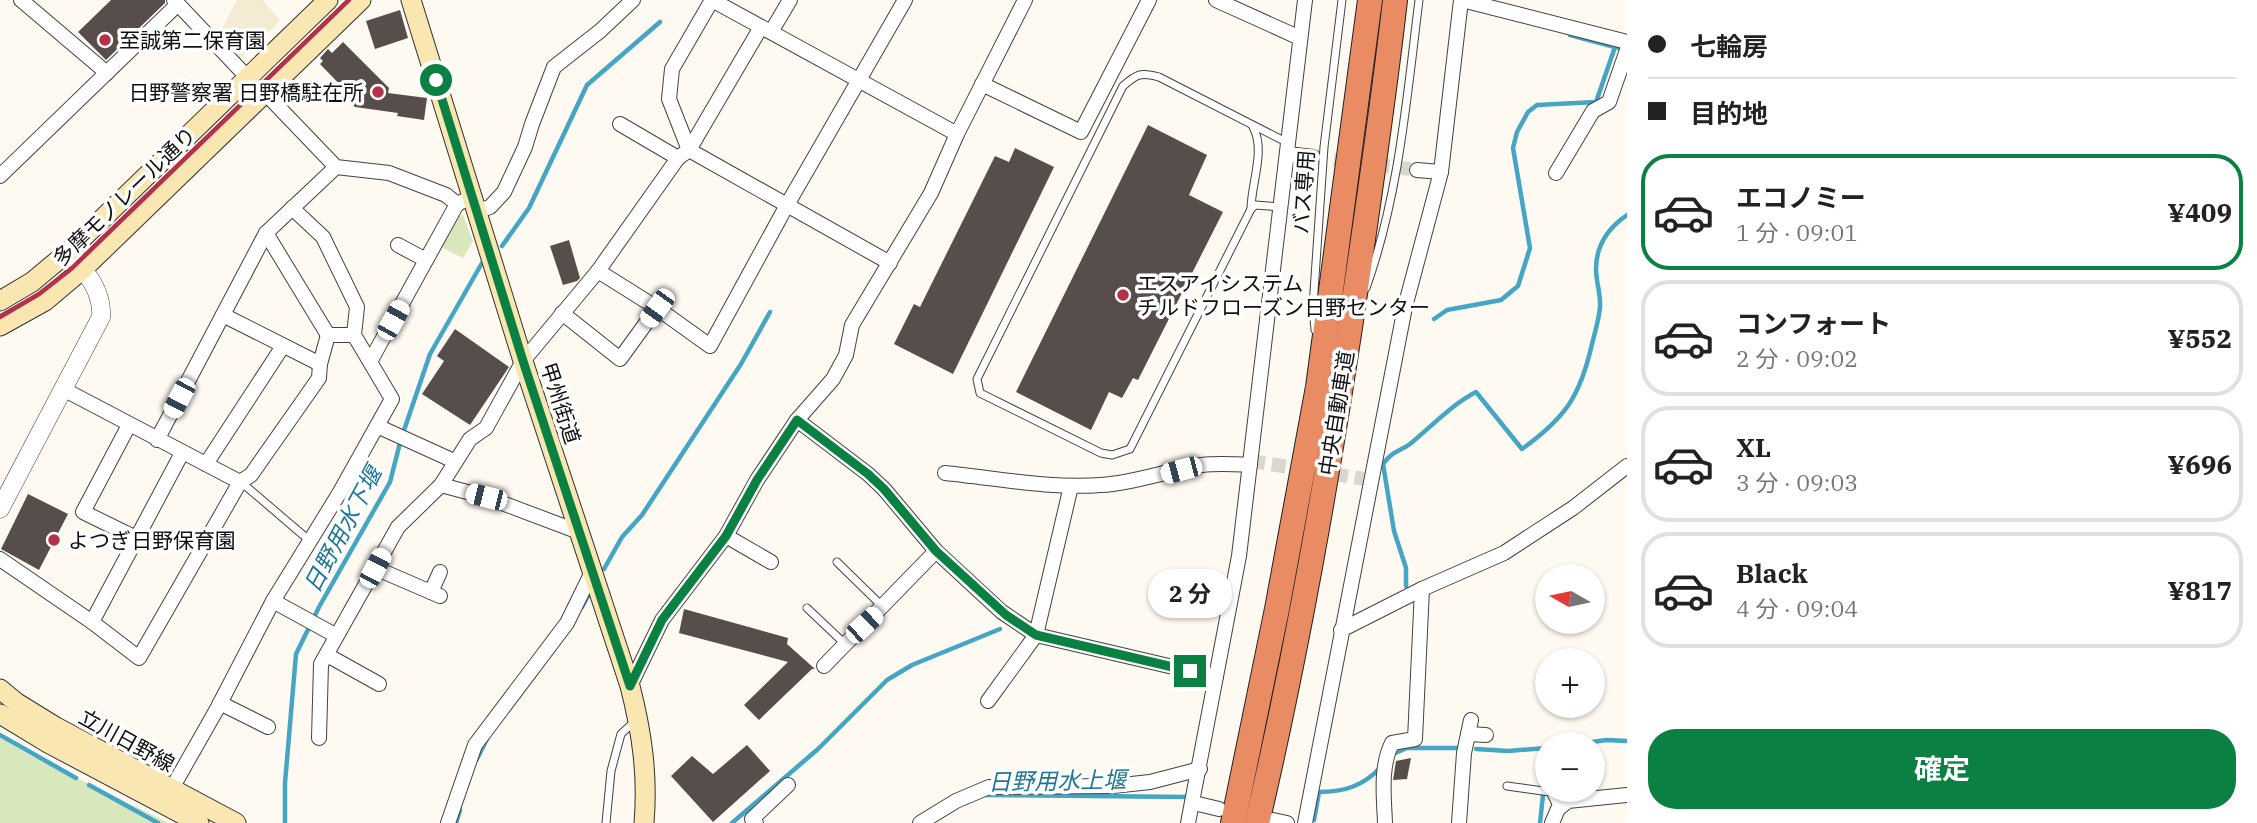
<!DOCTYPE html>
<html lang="ja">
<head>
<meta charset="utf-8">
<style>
	:root { --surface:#fff; --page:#f2f2f2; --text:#222; --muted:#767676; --line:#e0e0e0; --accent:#0b8043 }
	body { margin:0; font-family:"IBM Plex Serif","Noto Sans JP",serif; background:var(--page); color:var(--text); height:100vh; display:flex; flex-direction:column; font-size:26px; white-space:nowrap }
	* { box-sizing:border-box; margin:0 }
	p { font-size:23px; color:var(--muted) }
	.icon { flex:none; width:38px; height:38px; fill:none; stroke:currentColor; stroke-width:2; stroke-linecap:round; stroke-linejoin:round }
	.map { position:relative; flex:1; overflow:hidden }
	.drawer { display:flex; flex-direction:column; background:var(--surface); width:630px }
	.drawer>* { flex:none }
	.top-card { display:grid; align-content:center; height:154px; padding:0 21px; background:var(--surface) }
	.needle { width:46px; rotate:279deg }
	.controls { position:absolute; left:1535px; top:564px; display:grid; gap:14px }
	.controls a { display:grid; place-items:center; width:70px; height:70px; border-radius:50%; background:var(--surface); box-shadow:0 2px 5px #0004; font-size:35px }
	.end { position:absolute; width:32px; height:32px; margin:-16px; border:9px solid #0b8043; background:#fff; box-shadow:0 0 0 4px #fff }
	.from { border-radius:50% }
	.bubble { position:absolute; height:49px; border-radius:24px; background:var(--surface); box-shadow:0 2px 5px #0004; font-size:23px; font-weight:700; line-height:49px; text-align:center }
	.car { position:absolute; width:21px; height:42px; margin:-21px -10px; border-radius:9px; box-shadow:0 0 5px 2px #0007; background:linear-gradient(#fff 24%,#345 0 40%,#fff 0 76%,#345 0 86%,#fff 0) }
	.top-card b { display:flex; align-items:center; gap:24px; height:66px; font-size:26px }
	.top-card b+b { border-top:2px solid var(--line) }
	.top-card i { width:18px; height:18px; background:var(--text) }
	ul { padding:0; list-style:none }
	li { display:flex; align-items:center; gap:21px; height:116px; margin:0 14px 10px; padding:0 7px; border:4px solid var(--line); border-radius:28px }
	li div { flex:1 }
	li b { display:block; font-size:26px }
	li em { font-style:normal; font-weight:700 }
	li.on { border-color:var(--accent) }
	li>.icon { width:63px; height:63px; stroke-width:1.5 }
	.action { display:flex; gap:14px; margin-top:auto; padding:14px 21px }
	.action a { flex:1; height:80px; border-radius:28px; background:var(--accent); color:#fff; font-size:28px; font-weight:700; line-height:80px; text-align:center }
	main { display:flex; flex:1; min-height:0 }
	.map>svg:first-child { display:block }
	.farmland { fill:#f3ebd2 }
	.green { fill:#d9e7bd }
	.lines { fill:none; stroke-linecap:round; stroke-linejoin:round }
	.stream { stroke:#45a5c4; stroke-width:4.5 }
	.building { fill:#574e4c }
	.minor-tunnel { stroke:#dad7cf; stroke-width:14; stroke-dasharray:14 7; stroke-linecap:butt }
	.service-casing { stroke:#424242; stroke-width:9 }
	.minor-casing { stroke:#424242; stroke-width:16 }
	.tertiary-casing { stroke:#424242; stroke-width:19 }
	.secondary-casing { stroke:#313131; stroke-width:21 }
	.motorway-casing { stroke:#202020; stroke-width:26 }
	.service { stroke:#fff; stroke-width:7 }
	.minor { stroke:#fff; stroke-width:14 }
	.tertiary { stroke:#fff; stroke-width:18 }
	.secondary { stroke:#f9e6b1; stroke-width:19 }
	.motorway { stroke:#ea8c63; stroke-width:24 }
	.rail { stroke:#b6304a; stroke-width:4.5 }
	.route { stroke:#0b8043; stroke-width:9 }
	.poi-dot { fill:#b6304a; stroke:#fff; stroke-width:2.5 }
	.labels { text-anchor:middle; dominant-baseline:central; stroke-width:7; stroke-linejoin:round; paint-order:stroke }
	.poi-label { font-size:21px; fill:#0f0f0f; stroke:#fff; text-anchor:start }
	.street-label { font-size:21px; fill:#0f0f0f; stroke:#fff }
	.water-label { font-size:23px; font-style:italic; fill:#207698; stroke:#fff }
</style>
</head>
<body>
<main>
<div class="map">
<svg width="1627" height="823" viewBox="0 0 1627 823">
	<rect width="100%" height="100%" fill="#fefaf1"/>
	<polygon class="farmland" points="237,0 263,0 280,21 240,59 218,36"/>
	<g class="green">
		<polygon points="463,215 473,241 463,258 441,247 458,216"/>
		<polygon points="0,736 26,753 169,823 0,823"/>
	</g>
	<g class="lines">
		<g class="stream">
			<polyline points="1570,35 1626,50"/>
			<polyline points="502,246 529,208 587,85 660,22"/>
			<polyline points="1434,319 1447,310 1501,300 1518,286 1530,248 1513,148 1517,132 1528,112 1537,105 1596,102 1615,47"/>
			<polyline points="604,569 622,537 642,515 741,364 770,312"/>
			<path d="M 1406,586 L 1406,568 L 1394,531 L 1383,464 C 1392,451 1399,452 1410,444 C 1432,426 1451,405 1476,392 L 1522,449 C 1565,418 1580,397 1592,344 C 1595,332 1599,319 1600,307 C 1601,294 1596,282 1596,269 C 1596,246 1608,228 1627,215"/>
			<polyline points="582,607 588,596"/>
			<polyline points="0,735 76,778"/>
			<polyline points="1576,744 1607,740 1627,741"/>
			<polyline points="1476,749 1508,751 1547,748"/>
			<polyline points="1543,749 1544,777"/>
			<polyline points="1393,754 1407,748 1461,748"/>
			<polyline points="477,759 487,739"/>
			<polyline points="89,785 158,823"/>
			<polyline points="985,795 1188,797"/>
			<path d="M 1314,820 L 1319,792 C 1344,792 1363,786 1380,768"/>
			<polyline points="285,823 285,783 296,654 319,607 390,482 401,439 430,354 482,263"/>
			<polyline points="456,823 460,810"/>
			<polyline points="732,823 818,749 887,680 912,665 1000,629"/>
			<polyline points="1540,823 1543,795"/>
		</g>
	</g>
	<g class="building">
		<polygon points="111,0 165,0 165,3 106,60 78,32"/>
		<polygon points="400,10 408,38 375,49 366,21"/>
		<polygon points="343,42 389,88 388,93 427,98 424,120 397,116 398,113 355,107 347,98 350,95 320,64 323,61 320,58 328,49 332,53"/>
		<polygon points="1148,125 1207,155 1189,195 1223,212 1138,380 1133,378 1122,398 1109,392 1091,430 1016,392"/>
		<polygon points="1015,148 1054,167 953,374 894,344 914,304 920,307 995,156 1009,162"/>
		<polygon points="569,240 580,278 577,281 563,285 550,246"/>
		<polygon points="455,329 509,367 470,425 422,394 444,361 437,356"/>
		<polygon points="28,494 68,514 39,570 1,549"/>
		<polygon points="684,609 788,638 787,644 815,669 812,669 759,720 744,705 788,662 679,633"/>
		<polygon points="747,745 770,771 713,822 671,776 692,756 713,774"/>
		<polygon points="1411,758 1407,779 1393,780 1396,761"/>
	</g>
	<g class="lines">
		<g class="minor-tunnel">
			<polyline points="1313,157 1417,170"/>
			<polyline points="1251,461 1371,480"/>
		</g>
		<defs>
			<g id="service">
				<path d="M 1280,207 L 1255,205 L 1251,209 L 1130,449 L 1112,455 L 1101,453 L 980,393 L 977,379 L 1123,86 C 1137,74 1140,72 1159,77 L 1288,143"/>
				<path d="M 1251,209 C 1251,184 1266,150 1253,127"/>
				<path d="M 1366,288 C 1399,196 1407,96 1419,0"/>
				<polyline points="1315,330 1313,306 1324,147 1342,0"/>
				<polyline points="241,482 310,541"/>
				<polyline points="837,562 883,607"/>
				<polyline points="807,608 844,643"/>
				<polyline points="1507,786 1550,792 1558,808"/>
				<polyline points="606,823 611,771 621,734 634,722"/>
			</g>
			<g id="minor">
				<polyline points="21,0 107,73"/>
				<polyline points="174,0 248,78"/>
				<polyline points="1216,0 1300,38"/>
				<polyline points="1462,0 1627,42"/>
				<polyline points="761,27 689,150 890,263"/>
				<polyline points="771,32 790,0"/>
				<polyline points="982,84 1081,132 1149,0"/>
				<polyline points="265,93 336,167 389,173 446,195 457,204 474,196"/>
				<polyline points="620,124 678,158"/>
				<polyline points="1288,154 1313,157"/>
				<polyline points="1417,170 1441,172"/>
				<polyline points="1556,173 1593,111 1609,102 1627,50"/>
				<polyline points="0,176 178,4"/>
				<polyline points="478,211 490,207 504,192 525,147 532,124 554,67 600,31 633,0"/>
				<polyline points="266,233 328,335"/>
				<polyline points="398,245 426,260"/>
				<polyline points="598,271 657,308 710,346 787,205 905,0"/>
				<polyline points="562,313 620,359 657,308"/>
				<polyline points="223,315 320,364"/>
				<polyline points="371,360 457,204"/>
				<polyline points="63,389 240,482"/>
				<polyline points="797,420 868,474 884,489 936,551 1002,612 1036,635 1071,486"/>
				<polyline points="129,425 83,512 136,538"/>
				<polyline points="377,426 454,461"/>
				<polyline points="157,440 266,233 336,167"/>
				<polyline points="206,464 283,346"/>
				<path d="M 945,473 C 996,478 1050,489 1101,485 C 1136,483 1168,470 1202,465 C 1218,463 1234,464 1250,465"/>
				<polyline points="441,485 486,497 579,532"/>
				<polyline points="726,536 771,562"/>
				<polyline points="0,559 92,622 139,658 240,482 251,475 319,378 320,364 328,335 354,335"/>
				<polyline points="375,568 440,596"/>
				<polyline points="431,592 440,572"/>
				<polyline points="273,601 335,635"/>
				<polyline points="92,622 182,453"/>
				<polyline points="1341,630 1422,589 1504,553 1573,508 1627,466"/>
				<polyline points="327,655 379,684"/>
				<polyline points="824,666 936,551"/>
				<polyline points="630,686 662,620 726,536 757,480 797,420 833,379 846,355 852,325 931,193 957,134 1025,0"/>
				<polyline points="988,701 1036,635 1216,677"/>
				<polyline points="220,703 268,727"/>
				<polyline points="1468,734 1486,735"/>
				<polyline points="319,738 321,664 398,527 441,485 470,439 486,428 523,361 598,271 678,158 689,150 669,99 672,69 712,0 957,134"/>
				<polyline points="171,790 217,709 273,601 340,492 392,399 354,335 357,307 323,237 292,208"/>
				<polyline points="1194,803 1219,809"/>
				<polyline points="1273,820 1287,823"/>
				<polyline points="448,823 475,745 567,623 593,570"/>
				<polyline points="756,823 752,819 788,785"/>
				<polyline points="920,823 956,801 989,787 1113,786 1150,782 1200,769"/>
				<polyline points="1188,823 1239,556 1305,0"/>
				<polyline points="1305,823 1405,307 1441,172 1461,0"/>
				<path d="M 1385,823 C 1384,797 1380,767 1392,743 L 1415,739 L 1422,589"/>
				<polyline points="1459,823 1464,753 1471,720"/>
				<polyline points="1552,823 1558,809 1568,801 1627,795"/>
			</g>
			<path id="tertiary" d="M 0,509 L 101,317 C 103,290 85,271 68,252"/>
			<g id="secondary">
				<path d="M 411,0 L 523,361 L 630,686 C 642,733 648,775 644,823"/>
				<polyline points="0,301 32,282 68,252 328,0"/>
				<polyline points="0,326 45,301 83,269 361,0"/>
				<polyline points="0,689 17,703 56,727 236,823"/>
				<polyline points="0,714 48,743 199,823"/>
			</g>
			<g id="motorway">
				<polyline points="1233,823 1277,609 1318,387 1370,0"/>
				<path d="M 1257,823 C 1300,639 1332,453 1359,267 C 1372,178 1385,89 1395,0"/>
			</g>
		</defs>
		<use href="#service" class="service-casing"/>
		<use href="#minor" class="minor-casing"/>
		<use href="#tertiary" class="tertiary-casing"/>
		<use href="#secondary" class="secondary-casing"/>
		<use href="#motorway" class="motorway-casing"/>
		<use href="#service" class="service"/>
		<use href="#minor" class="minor"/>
		<use href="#tertiary" class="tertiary"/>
		<use href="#secondary" class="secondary"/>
		<use href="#motorway" class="motorway"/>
		<polyline class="rail" points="0,317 39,294 71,269 349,0"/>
	</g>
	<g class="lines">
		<polyline class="route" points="436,80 523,361 630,686 662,620 726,536 757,480 797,420 868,474 884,489 936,551 1006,615 1036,635 1190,671"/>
	</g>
	<g class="poi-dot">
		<circle cx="105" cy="40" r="7"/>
		<circle cx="378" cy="92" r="7"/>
		<circle cx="1123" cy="295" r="7"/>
		<circle cx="54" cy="540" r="7"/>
	</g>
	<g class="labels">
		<g class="poi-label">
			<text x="119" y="40">至誠第二保育園</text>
			<text x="364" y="92" text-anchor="end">日野警察署 日野橋駐在所</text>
			<text x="1137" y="283">エスアイシステム<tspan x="1137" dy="24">チルドフローズン日野センター</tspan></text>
			<text x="68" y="540">よつぎ日野保育園</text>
		</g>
		<g class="street-label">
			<text transform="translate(1303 192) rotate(-86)">バス専用</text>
			<text transform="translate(124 196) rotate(-44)">多摩モノレール通り</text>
			<text transform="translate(561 403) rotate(72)">甲州街道</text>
			<text transform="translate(1336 413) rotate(-81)">中央自動車道</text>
			<text transform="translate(127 740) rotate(29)">立川日野線</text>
		</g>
		<g class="water-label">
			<text transform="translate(342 529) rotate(-62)">日野用水下堰</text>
			<text transform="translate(1057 780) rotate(-1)">日野用水上堰</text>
		</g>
	</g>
</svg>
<div class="controls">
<a><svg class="needle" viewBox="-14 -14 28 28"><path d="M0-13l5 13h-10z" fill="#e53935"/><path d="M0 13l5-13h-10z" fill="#767676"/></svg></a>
<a>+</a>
<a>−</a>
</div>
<i class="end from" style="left:436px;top:80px"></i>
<i class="end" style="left:1190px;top:671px"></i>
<div class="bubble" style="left:1148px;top:569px;width:84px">2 分</div>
<i class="car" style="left:657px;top:308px;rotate:216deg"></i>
<i class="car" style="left:393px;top:320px;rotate:29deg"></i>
<i class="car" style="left:179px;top:398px;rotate:208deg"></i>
<i class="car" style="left:1181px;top:470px;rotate:255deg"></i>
<i class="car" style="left:486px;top:497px;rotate:284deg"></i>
<i class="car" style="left:375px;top:568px;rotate:28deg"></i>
<i class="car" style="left:864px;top:625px;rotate:47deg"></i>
</div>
<section class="drawer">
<div class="top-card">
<b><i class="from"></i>七輪房</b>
<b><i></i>目的地</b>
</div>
<ul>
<li class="on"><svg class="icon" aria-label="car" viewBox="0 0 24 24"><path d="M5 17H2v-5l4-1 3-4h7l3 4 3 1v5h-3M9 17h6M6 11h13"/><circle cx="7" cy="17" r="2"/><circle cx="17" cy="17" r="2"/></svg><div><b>エコノミー</b><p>1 分 · 09:01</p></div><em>¥409</em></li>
<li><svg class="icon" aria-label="car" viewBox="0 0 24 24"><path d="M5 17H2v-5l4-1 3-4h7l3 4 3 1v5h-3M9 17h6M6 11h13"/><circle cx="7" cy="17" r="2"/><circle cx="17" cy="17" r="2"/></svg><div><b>コンフォート</b><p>2 分 · 09:02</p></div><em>¥552</em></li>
<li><svg class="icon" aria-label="car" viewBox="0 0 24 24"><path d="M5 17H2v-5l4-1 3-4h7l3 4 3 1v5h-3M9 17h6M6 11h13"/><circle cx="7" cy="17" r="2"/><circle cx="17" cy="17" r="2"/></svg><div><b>XL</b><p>3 分 · 09:03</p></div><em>¥696</em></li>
<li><svg class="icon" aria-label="car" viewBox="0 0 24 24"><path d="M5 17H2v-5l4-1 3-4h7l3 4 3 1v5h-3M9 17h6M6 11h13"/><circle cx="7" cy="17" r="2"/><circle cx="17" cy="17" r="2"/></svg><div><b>Black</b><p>4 分 · 09:04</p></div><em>¥817</em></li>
</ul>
<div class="action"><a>確定</a></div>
</section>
</main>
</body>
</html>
